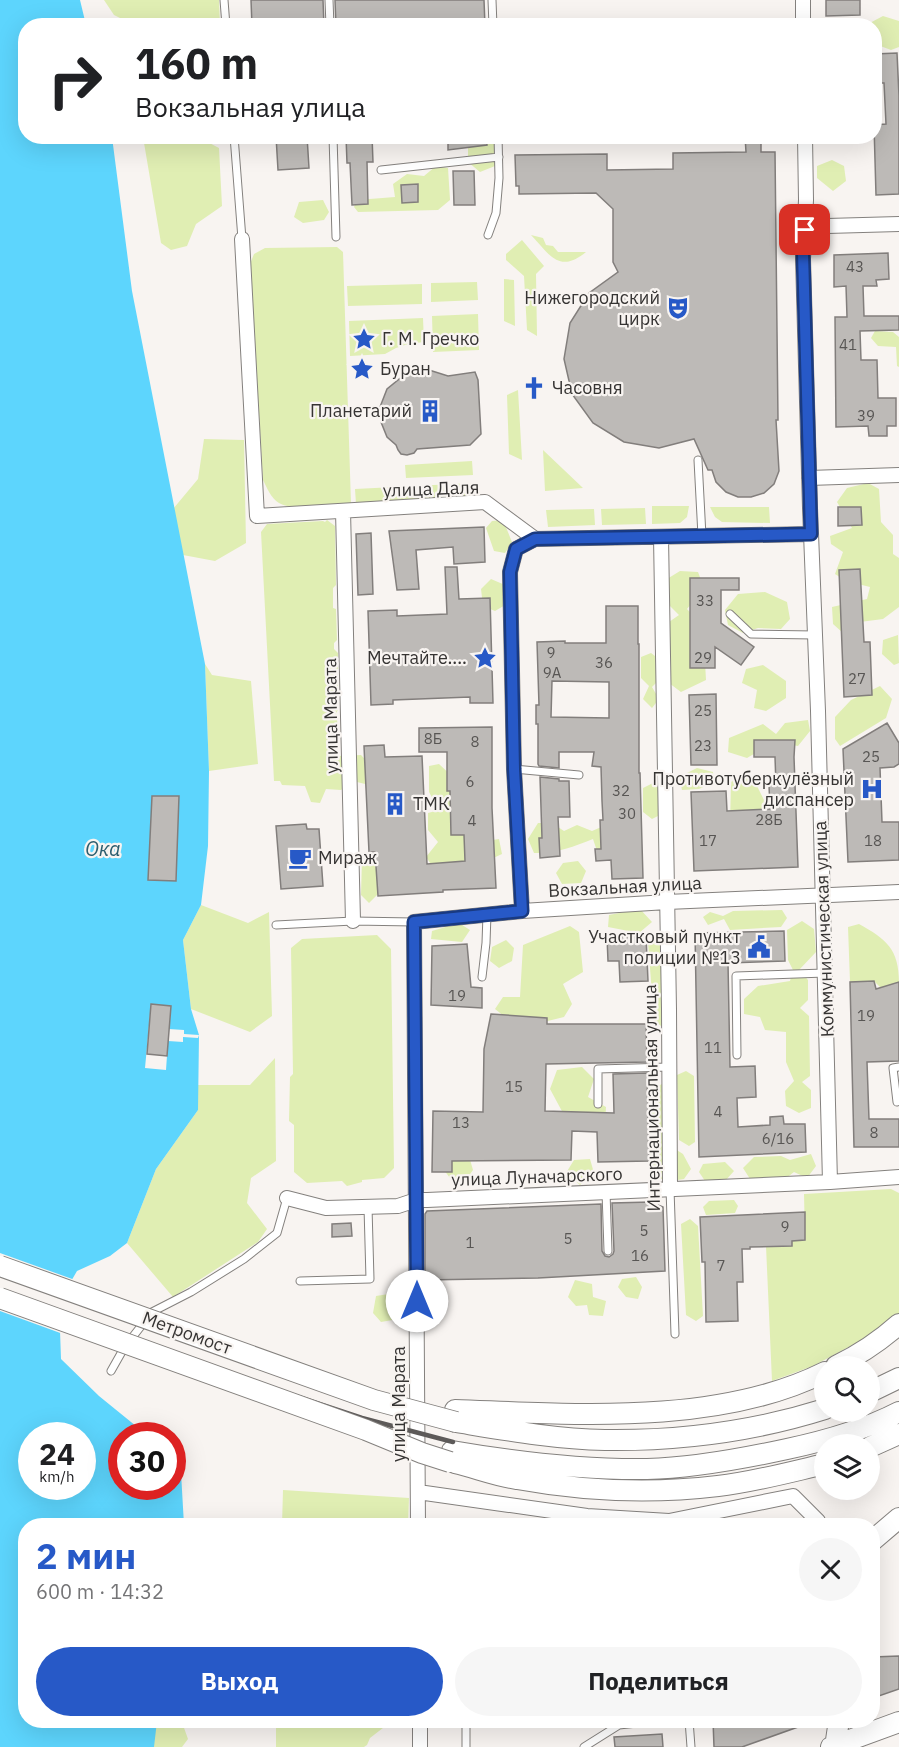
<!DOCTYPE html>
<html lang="ru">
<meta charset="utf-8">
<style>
:root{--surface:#fff;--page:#f6f6f6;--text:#202124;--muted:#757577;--accent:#2759c7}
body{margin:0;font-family:"IBM Plex Sans",sans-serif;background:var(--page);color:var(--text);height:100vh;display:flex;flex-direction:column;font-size:22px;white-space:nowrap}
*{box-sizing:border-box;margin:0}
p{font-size:20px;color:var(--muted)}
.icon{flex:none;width:33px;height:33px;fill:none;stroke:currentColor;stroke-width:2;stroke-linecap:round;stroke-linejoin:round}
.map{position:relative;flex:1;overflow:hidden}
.details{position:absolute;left:18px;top:1518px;width:862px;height:210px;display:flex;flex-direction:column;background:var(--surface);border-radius:24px;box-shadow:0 6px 24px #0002}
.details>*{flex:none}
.guide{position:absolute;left:18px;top:18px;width:864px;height:126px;border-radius:24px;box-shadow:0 6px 24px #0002;background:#fff;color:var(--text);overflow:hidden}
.fabs{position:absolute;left:814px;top:1356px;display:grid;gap:12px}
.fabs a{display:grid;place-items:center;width:66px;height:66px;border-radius:50%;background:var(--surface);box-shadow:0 6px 24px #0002;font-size:30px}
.speed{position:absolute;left:18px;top:1422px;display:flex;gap:12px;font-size:30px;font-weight:700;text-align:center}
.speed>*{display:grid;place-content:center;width:78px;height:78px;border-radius:50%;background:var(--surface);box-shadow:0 6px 24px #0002;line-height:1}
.speed small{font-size:15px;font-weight:400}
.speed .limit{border:9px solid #d22;background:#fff;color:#111}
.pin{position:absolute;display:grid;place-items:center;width:51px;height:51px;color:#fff;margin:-26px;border-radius:12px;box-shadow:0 3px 9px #0006}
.me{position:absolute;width:66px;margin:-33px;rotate:0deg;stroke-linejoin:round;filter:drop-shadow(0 0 4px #0008)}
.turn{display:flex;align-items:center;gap:21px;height:126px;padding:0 18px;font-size:27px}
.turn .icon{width:78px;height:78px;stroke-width:2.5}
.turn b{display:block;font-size:42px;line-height:51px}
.round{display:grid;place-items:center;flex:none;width:63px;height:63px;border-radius:32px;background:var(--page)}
.summary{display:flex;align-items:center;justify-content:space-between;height:102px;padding:0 18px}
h1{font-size:36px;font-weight:700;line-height:45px;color:var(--accent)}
.action{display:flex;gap:12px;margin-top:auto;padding:12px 18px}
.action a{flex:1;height:69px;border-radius:36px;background:var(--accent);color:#fff;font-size:24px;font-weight:700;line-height:69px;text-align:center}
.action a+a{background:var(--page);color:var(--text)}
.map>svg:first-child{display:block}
.green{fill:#e0eeb3}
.water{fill:#5dd5fd;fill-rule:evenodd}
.pier{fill:#f8f4f1}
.building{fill:#bdbab7;stroke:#827e7c;stroke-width:1.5;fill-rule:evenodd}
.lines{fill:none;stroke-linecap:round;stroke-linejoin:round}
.lane-casing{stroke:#84817e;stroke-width:9}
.street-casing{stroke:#84817e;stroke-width:16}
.secondary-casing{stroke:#84817e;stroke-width:22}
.lane{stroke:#fff;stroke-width:7}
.street{stroke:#fff;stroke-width:14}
.secondary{stroke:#fff;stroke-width:20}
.rail{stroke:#5d5a59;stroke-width:4.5}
.secondary-bridge-casing{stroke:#84817e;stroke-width:22;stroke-linecap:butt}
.secondary-bridge{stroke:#fff;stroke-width:20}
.route-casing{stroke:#193a81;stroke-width:15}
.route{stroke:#2759c7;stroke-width:10}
.labels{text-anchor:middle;stroke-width:4.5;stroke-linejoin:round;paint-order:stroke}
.number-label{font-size:15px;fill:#585654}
.poi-label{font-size:18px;fill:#363433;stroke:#f8f4f1;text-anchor:end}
.street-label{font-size:18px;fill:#363433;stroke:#f8f4f1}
.water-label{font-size:20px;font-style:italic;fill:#2c5e6f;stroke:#f8f4f1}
</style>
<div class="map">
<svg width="899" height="1747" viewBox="0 0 899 1747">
<rect width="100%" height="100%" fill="#f8f4f1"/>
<!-- green -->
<path class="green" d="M104 0H219L220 25H134L114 15Z
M883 16 899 21V47L891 50 875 44 874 26 866 25Z
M143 137H198L219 148 222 206 196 224 187 246 171 250 161 243Z
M468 137H494L495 166 480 172 468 162Z
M832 160 844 166 846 181 833 191 817 178V166Z
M436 166 448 168 450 200 438 210 358 212 354 207 357 200 395 197 393 184 407 174 424 176Z
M323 200 329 212 324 220 303 223 294 217 299 202Z
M531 235 543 238 546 245 553 246 558 252H586C559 274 550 255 531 235Z
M522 240 544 266 536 274 537 336 527 330 524 276 506 260V254Z
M337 247 343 252 351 504C331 505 296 512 279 503 271 498 267 488 263 480L250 264 254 254 265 248Z
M504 279 514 280 515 326 504 321Z
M477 282 478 300 431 302V283Z
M422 284V304L348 306 347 286Z
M478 314 479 350 433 352 432 316Z
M423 318 424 342 408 344 396 348 385 354 350 356 349 321Z
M875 331 893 332 899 337V367L897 366 896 347 878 346 871 338Z
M518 390 522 460 509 454 507 395Z
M204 439 244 440 246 543 215 561 183 555 173 509 198 479Z
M543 450 583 488 545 491Z
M472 461 473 475 406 478 405 465Z
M473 483 474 497 356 504 355 489Z
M868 483 879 489 881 522 893 535V554L899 558V607L883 619 860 622 843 633 833 624 832 607 867 599 870 587 846 581 835 574 843 552 831 544 830 536 852 528 837 502 847 488Z
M652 506H689L687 517 680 523 652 524Z
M710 507H769L770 523 722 522 715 517Z
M645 508 646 524 602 525 601 509Z
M594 509 595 525 548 527 546 510Z
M327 520 335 526 336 585 333 588V608L336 609 337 640 334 643V649L338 653V710L336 713 338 727 337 729 338 756 361 755 375 770 376 781 365 784 353 781 341 790 326 789 320 803 311 802 305 786 282 785 280 781H274L261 532 267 524 323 521 325 522Z
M503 520 512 542 505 553 494 551 486 528 492 521Z
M680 571 698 572 704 588 687 609 703 626 706 680 681 692 669 683V622L679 615 667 603V579Z
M491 579 505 585 507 604 495 611 483 606 481 589Z
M765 592 787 602 790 619 781 629 758 628 743 633 728 625 725 610 738 594Z
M898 635 899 663 894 665 882 654 883 640Z
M651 653 659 659 660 679 652 687 659 699 652 708 643 699 649 686 641 678V657Z
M205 664 212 675 251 681 258 764 209 771Z
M763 665 786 681V698L766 711 754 708 757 690 742 683 746 669Z
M880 686 892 699 886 718 840 746 835 739V717L851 700Z
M808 720 810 731 798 746 774 742 747 758 728 752 729 738 763 724 776 734 785 723Z
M439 764 457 781 480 842 499 839 502 854 489 860 463 881 435 870 426 857 438 842 428 830V813L439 810 429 792V766Z
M697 768 713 772 714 782 699 789 682 790 679 777Z
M741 774 752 776 765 802 759 815 730 825 731 782Z
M653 783 660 790 662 814 652 819 643 812V788Z
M538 823H552L564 831 577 825 592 831 606 825 614 833 598 854 593 839C573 847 555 854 534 853L528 839Z
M372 854 379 859 381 891 369 903 361 895 362 858Z
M578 861 586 871 581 883 562 884 556 873 563 863Z
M201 905 248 923 269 912 272 1016 250 1032 191 1009 183 940Z
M640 909 652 922 639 933 608 927 609 915Z
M782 910 787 918 781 927 730 930 724 919 708 925 703 917 710 912 723 916 733 911Z
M802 921 814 929 816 952 799 970 808 980V1000L800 1008 809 1016 810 1076 802 1082 811 1090V1108L799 1113 786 1106 785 1091 794 1081 786 1062V1032L765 1030 760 1017 744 1014V999L758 986 790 981 793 970 788 960 787 930Z
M459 923 470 930 462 942 431 939 432 931Z
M859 924C886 939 899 949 899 982L881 988 874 981 850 982 848 927Z
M570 926 579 932 583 972 563 984 572 1004 564 1017 519 1028 495 1009 503 997H520L523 945Z
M658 934 665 944 668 1020 661 1026 654 1020 648 942Z
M377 935 391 949 394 1168 384 1178 362 1180V1182L347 1186 342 1181 307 1183 294 1172V1125L289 1121 290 1077 293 1074 291 948 302 939Z
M506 940 514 948 512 961 499 968 490 961 492 947Z
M275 1058 276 1161 251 1178 247 1203 267 1229 258 1242 173 1297 127 1243 156 1169 198 1110V1085H250Z
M582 1067 594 1079 588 1097 606 1107 605 1126 564 1115 550 1089 557 1070Z
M686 1071 694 1076 695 1142 689 1146 679 1140 677 1075Z
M664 1083V1142L683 1154 691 1169 684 1179 665 1182 650 1168V1150L658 1139 651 1129 654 1088Z
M811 1154 816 1166 807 1178 794 1172 785 1179 752 1182 743 1168 754 1157 781 1156 790 1160Z
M450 1156H469L473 1170 465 1181 450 1178 444 1170Z
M590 1159 594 1173 580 1185 566 1173 574 1160Z
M725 1162 734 1171 726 1180 705 1181 699 1172 703 1164Z
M891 1189 899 1193V1314L858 1342 813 1366 772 1381 766 1246H792V1241L805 1240 804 1194Z
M734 1200 738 1206 735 1213 706 1215 703 1207 709 1201Z
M690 1219 698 1226 703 1316 696 1321 686 1315 681 1224Z
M636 1277 642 1287 638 1299 626 1297 618 1287 622 1279Z
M575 1280 592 1284 593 1297 606 1301 603 1316 589 1315 587 1305 576 1306 568 1297Z
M395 1293 403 1302 398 1319 381 1322 373 1313 376 1296Z
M283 1490 409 1498 408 1525H282Z
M145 1721H172L183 1725 188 1739 182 1747H132Z
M276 1721V1720L392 1721 370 1738 367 1745 364 1747H276Z"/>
<!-- water -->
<path class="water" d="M0 0H80L86 25 26 26V136L112 137 132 291 205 664 209 771 208 846 201 905 183 940 191 1009 199 1035 198 1110 156 1169 127 1243 110 1256 77 1271 59 1302 61 1359 99 1396 147 1435 122 1436V1486H172L173 1451 180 1455 184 1525 26 1526V1720L157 1721 154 1747H0ZM32 1436H82V1486H32Z"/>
<!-- pier -->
<path class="pier" d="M151 1004 171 1006 169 1029 184 1030V1034L199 1035 198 1038 183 1037V1042L168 1041 166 1070 145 1068Z
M0 1253 75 1280 62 1303 63 1334 0 1311Z"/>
<!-- building -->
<path class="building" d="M251 0H323L324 26H252Z
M335 0H484L485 26H336Z
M826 0H860V15L826 16Z
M897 53 899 96V194L876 195 874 125 886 124 884 83H874V54Z
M276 136H307L309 168 278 170Z
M346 136H372L373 162H367L368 204 352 205 350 163H347Z
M448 136H486L487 145 448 150Z
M745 136H761V152H775L778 420H776L779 471 774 484 764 493 751 497H738L726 492 716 482 712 470H708L694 439 659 448 624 442 593 423 572 394 564 359 570 323 589 293 618 272 613 262V209L596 193 519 194V186H516L515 155 607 154V170L673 169V153L746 152Z
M453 171H474L475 205H454Z
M418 184V202L402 203 401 185Z
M888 253 889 279 876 280 877 286H863L864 316H899V330L860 331 861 360H877L878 398H896V426H887V436H869L868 426 836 427 835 317H847L846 286 834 287V255Z
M429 370 448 376 475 372 478 380 481 434 470 445 417 449 414 453 407 455 401 454 398 450 396 445 387 437 381 422 380 407 387 389 403 376 415 372Z
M838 507H861L862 525 838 526Z
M484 527 485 562 454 564 453 547 416 550 419 589 397 590 389 531Z
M371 533 373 594 358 595 356 534Z
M445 567H457L459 599 490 598 493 703H470V697L393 700V704L371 705 368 611 397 610V616L447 614Z
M860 569 864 642H870L872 695 844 697 839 570Z
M690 578H739V590H721V623L754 647 741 665 715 647V668H690Z
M606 606H638V644H639V773H640L643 878 612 879 611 860 596 861 595 849H601L600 820H603L602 801 601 767 592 766 594 752H559V768L539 766 538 764V724H536V705H539L537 642 565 641V643H606ZM552 681 609 682V718L551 717Z
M716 694 717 765H691L689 695Z
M887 723 899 743V764L894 767 880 768 882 822H899V860L848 862 843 749Z
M492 727V808L496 888 443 890V892L378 896 375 852H369L364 746 384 745 385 757 422 756 427 864 465 861 464 835H451L450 791H447V752H419V728Z
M754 740H795L794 757 798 867 694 871 691 792 726 791 727 811 770 809 769 785H776L775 757H754Z
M540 777 559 779V781H569L570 817H558L560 856 540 858 539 838H542Z
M152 796H179L176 881 148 880Z
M306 824 307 829H319L323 886 281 889 276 826Z
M784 931 785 961 728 963 730 1067 755 1066 756 1097 737 1098 738 1127 770 1125V1117L783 1116 784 1124H805L806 1152 699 1157 695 933Z
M646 936 648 981 620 982 619 961H608L607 937Z
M467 944 471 987 482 988V1008L431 1005 432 946Z
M874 981 876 989 899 982V1061L867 1062 869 1119H899V1147H854L850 982Z
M151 1004 171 1006 167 1056 147 1054Z
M491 1014 547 1018V1024H646L647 1062 546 1064 545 1111 614 1113 613 1074 647 1073 649 1161 598 1162 597 1132 572 1131 571 1160 452 1161V1172H432L433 1111 483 1112 484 1049Z
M651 1202 663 1207 665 1271 538 1278 425 1280V1214L427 1211 601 1204 602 1251 605 1256 609 1257 613 1254 614 1251 612 1203Z
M805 1212V1240L792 1241V1246L750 1247V1249H742L743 1282H737L738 1321 706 1322 705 1262H702L700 1217Z
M351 1223 352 1236 332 1237V1224Z
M899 1656V1689L873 1698V1657Z
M713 1720H811L812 1722 742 1747H714Z
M662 1734 663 1747H615L614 1737Z"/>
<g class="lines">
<!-- lane casing -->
<g class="lane-casing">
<path id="lane" d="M224 0 226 26
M329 0 330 26
M492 0 493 26
M234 136 242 239
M333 136 336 237
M381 170 499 157
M488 235 496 213 499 178 498 136
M698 460 702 536
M730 614 751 634 815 635
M514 769 579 775
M276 925 353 921 414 922
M482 977 486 943 487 914
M737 1055 736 976 825 973
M897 1102 893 1068 899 1067
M598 1104V1069L669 1067
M670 1189 675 1334
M606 1192 608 1251
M300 1281 370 1279 368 1207
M111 1371 124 1348 152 1312 191 1292 244 1259 277 1233 287 1198
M466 1720V1747
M689 1720 691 1747
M584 1747 619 1725 664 1720"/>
</g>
<!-- street casing -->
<g class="street-casing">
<path id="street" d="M803 0V26
M805 136 806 200 803 259 810 508 818 711 830 1182
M805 230 827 226 899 224
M242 239 257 516 485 502 535 539 811 534
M809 478 899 475
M343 511 353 921
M661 537 669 1009 670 1189
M522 911 514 769 510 572 516 549 535 539
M287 1198 326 1208 398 1206 416 1200H427L830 1182 899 1177
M418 1492 587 1516 669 1521 793 1496 818 1521 820 1526
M418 1526 414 922 522 911 667 902 899 892
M420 1720V1747"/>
</g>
<!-- secondary casing -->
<g class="secondary-casing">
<path id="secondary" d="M836 1366C859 1355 880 1341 899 1324
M870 1392 899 1378
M455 1410C573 1414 717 1426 825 1372
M456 1422C505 1430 555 1439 605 1440 679 1441 755 1431 825 1409
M870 1447 899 1434
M452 1451C516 1462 581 1470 647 1469 693 1468 741 1459 787 1449 825 1441 864 1430 899 1412
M455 1463C476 1468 496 1476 517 1479 583 1491 651 1494 718 1486 754 1482 790 1472 825 1464
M873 1540 899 1518
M831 1747 899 1722
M835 1747 839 1720"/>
</g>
<!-- lane -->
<use href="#lane" class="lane"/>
<!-- street -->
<use href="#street" class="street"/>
<!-- secondary -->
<use href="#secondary" class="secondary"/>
<!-- rail -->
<path class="rail" d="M0 1274 378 1409 453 1425
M0 1295 247 1380 362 1418 453 1442"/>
<!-- secondary-bridge casing -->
<g class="secondary-bridge-casing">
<path id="secondary-bridge" d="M0 1266 374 1400 456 1422
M0 1298 366 1430 422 1453 450 1462"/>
</g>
<!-- secondary-bridge -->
<use href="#secondary-bridge" class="secondary-bridge"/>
</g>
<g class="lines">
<!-- route casing -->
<g class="route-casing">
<path id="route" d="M417 1301 414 922 522 911 514 769 510 572 516 549 535 539 811 534 803 253 805 230"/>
</g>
<!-- route -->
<use href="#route" class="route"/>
</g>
<!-- icons -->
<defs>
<g id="theatre-bare" transform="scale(1.8)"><path d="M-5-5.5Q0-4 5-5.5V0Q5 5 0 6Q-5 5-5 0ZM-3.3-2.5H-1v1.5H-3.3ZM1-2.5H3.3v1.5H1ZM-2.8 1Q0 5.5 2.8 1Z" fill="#2759c7" stroke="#f8f4f1" stroke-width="2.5" paint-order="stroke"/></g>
<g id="sight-bare" transform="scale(1.8)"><path d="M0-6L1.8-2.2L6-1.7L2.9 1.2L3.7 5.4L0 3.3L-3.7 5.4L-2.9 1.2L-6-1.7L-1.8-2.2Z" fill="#2759c7" stroke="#f8f4f1" stroke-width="2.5" paint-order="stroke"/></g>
<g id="church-bare" transform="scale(1.8)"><path d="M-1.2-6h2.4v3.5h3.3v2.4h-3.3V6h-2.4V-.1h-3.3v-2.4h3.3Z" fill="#2759c7" stroke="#f8f4f1" stroke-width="2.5" paint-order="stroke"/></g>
<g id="building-bare" transform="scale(1.8)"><path d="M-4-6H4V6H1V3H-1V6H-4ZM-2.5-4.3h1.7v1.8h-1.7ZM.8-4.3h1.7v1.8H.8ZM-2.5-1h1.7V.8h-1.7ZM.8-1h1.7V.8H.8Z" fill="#2759c7" stroke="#f8f4f1" stroke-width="2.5" paint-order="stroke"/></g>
<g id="hospital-bare" transform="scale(1.8)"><path d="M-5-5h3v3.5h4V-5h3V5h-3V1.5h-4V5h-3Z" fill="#2759c7" stroke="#f8f4f1" stroke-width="2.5" paint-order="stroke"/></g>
<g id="cafe-bare" transform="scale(1.8)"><path d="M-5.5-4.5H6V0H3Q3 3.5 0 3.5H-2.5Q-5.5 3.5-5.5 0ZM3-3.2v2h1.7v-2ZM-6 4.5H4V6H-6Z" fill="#2759c7" stroke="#f8f4f1" stroke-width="2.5" paint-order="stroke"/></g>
<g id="civic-bare" transform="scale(1.8)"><path d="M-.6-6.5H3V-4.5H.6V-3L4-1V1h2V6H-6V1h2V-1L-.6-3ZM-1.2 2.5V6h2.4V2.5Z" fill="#2759c7" stroke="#f8f4f1" stroke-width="2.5" paint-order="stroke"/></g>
</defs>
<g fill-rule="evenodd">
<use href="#theatre-bare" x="678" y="308"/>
<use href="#sight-bare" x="364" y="339"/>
<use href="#sight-bare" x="362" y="369"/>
<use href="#church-bare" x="534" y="388"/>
<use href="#building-bare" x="430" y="411"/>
<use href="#sight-bare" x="485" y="658"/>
<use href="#hospital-bare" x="872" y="789"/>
<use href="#building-bare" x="395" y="804"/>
<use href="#cafe-bare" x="300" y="858"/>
<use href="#civic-bare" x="759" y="947"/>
</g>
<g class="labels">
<!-- number labels -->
<g class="number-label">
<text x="855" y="272">43</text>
<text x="848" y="350">41</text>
<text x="866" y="421">39</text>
<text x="705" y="606">33</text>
<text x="551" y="658">9</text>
<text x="703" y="663">29</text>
<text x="604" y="668">36</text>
<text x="552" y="678">9А</text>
<text x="857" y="684">27</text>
<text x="703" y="716">25</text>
<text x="433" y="744">8Б</text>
<text x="475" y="747">8</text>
<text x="703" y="751">23</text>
<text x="871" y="762">25</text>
<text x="470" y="787">6</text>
<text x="621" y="796">32</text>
<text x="627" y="819">30</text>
<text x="769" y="825">28Б</text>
<text x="472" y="826">4</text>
<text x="708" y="846">17</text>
<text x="873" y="846">18</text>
<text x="457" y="1001">19</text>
<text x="866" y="1021">19</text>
<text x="713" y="1053">11</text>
<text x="514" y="1092">15</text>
<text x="718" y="1117">4</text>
<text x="461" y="1128">13</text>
<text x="874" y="1138">8</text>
<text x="778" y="1144">6/16</text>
<text x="785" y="1232">9</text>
<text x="644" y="1236">5</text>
<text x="568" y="1244">5</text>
<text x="470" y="1248">1</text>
<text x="640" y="1261">16</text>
<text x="721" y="1271">7</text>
</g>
<!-- poi labels -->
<g class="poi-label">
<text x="660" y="304">Нижегородский<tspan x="660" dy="21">цирк</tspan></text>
<text x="382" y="345" text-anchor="start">Г. М. Гречко</text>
<text x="380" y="375" text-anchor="start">Буран</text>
<text x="552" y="394" text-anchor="start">Часовня</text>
<text x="412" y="417">Планетарий</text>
<text x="467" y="664">Мечтайте....</text>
<text x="854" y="785">Противотуберкулёзный<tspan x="854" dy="21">диспансер</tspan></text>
<text x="413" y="810" text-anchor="start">ТМК</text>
<text x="318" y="864" text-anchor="start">Мираж</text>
<text x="741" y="943">Участковый пункт<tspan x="741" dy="21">полиции №13</tspan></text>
</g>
<!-- street labels -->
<g class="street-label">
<text transform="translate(431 489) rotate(-2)" y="6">улица Даля</text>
<text transform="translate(331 716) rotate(-91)" y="6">улица Марата</text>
<text transform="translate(625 887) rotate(-3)" y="6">Вокзальная улица</text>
<text transform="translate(824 929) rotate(-92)" y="6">Коммунистическая улица</text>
<text transform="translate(652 1098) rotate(-91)" y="6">Интернациональная улица</text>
<text transform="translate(537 1177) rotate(-2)" y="6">улица Луначарского</text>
<text transform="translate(187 1333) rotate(20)" y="6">Метромост</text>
<text transform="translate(399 1404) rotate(-90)" y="6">улица Марата</text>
</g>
<!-- water labels -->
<g class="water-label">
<text x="103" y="856">Ока</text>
</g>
</g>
</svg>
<div class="fabs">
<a><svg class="icon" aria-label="search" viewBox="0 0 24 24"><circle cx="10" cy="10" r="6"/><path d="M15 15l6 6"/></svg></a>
<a><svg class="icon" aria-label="layers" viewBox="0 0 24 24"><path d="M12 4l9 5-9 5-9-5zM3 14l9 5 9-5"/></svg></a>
</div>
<div class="speed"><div>24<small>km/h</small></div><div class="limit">30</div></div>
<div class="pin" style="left:805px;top:230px;background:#d93025"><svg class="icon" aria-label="arrive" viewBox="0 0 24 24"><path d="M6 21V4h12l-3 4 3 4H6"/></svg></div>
<svg class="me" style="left:417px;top:1301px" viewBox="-20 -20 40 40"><circle r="19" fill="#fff"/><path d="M0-13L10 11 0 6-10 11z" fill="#2759c7"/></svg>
<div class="guide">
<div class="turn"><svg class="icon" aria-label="right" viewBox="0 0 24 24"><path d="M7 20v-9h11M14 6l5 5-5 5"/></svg><div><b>160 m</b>Вокзальная улица</div></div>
</div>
<section class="details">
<div class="summary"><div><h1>2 мин</h1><p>600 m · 14:32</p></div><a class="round"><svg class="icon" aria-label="close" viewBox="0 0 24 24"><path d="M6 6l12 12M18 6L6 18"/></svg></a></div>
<div class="action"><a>Выход</a><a>Поделиться</a></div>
</section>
</div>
